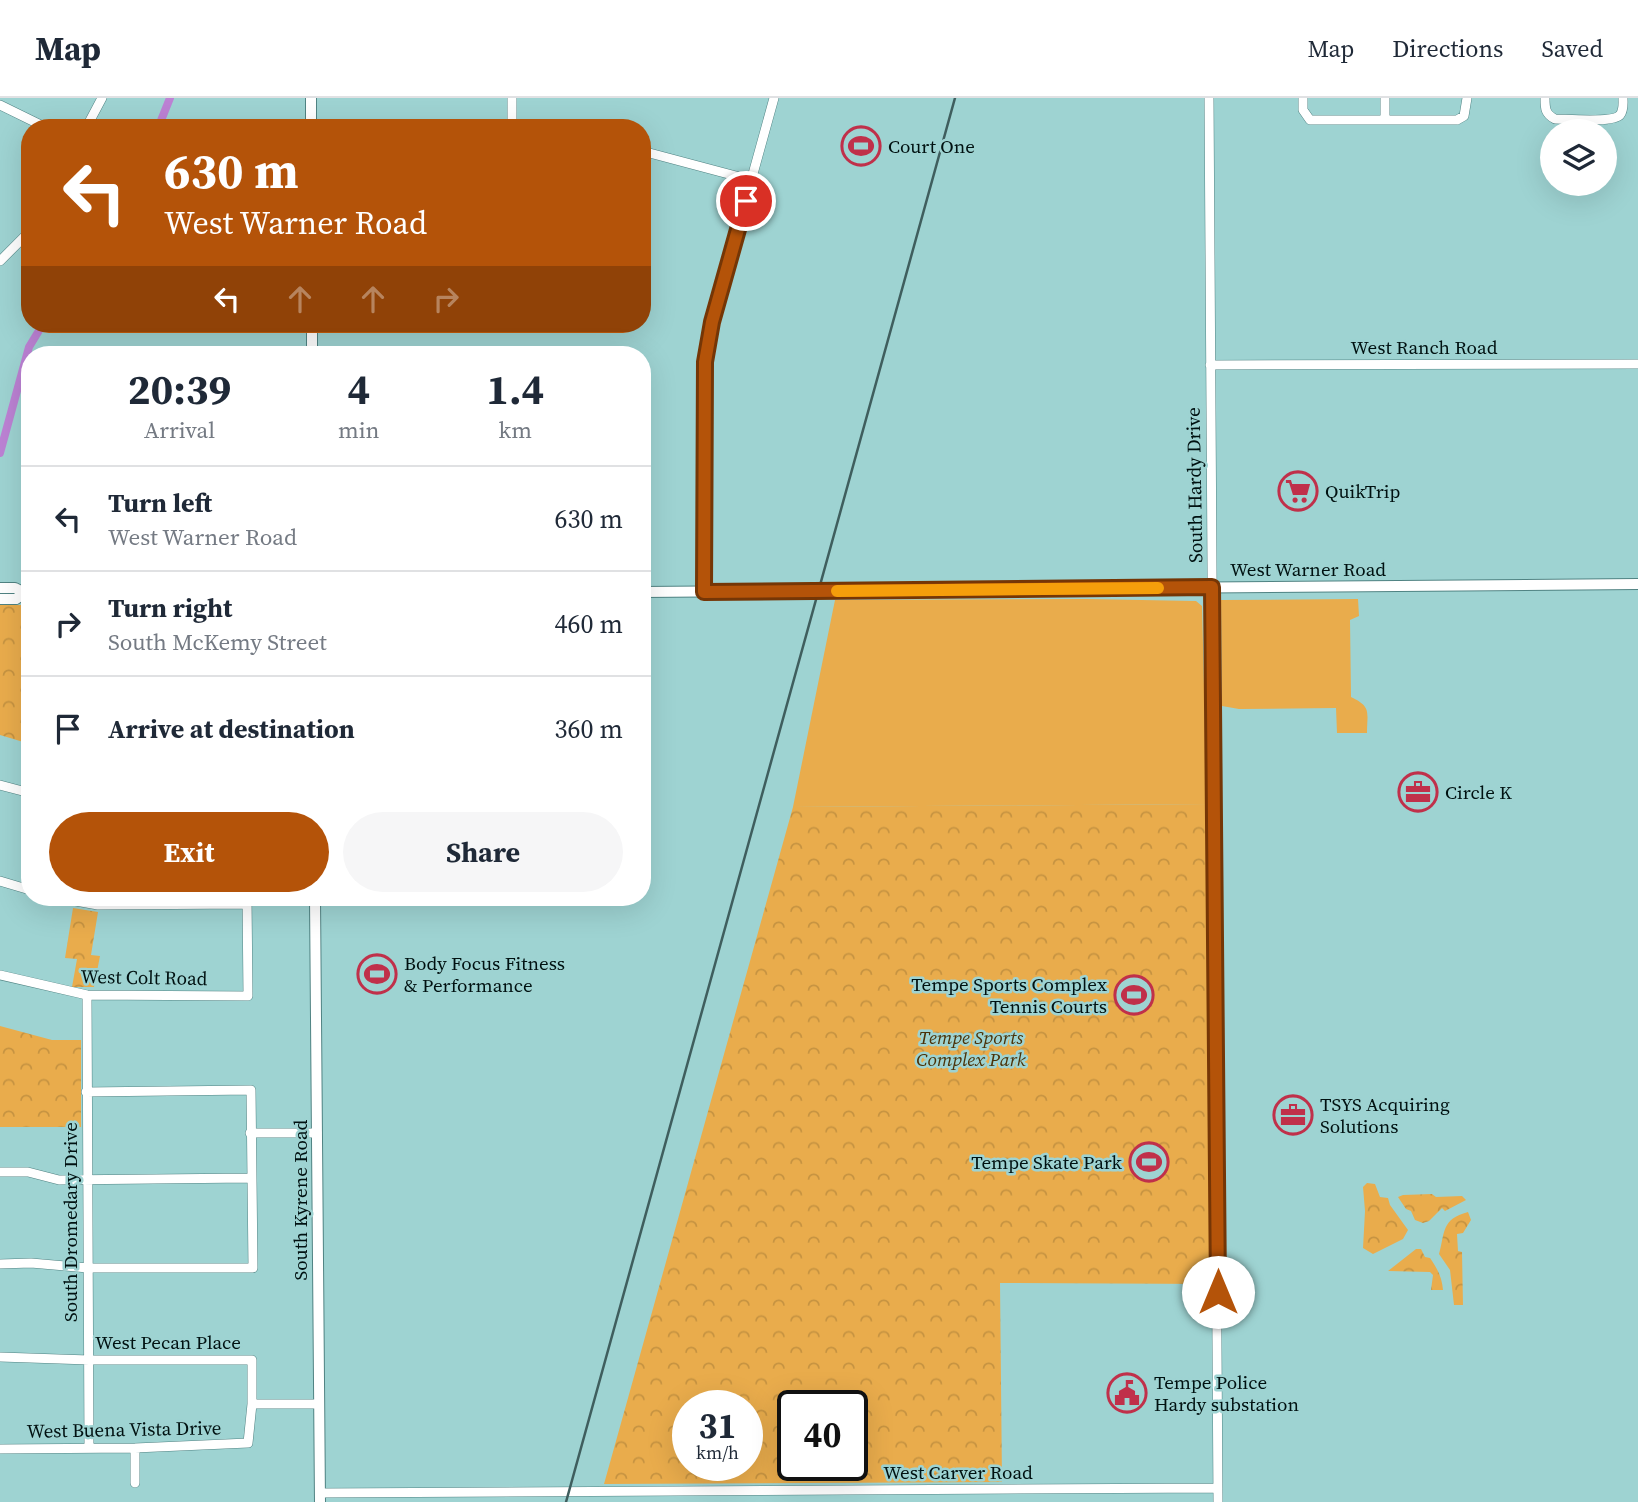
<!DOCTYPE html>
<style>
:root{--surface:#fff;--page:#f6f6f7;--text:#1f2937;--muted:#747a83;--line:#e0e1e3;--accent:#b45309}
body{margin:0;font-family:"Source Serif 4",serif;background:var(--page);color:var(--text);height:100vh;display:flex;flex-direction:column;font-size:26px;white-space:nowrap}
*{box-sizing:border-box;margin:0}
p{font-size:23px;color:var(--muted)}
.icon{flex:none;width:38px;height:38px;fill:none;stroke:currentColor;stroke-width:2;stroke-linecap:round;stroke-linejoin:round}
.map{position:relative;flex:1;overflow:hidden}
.details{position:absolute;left:21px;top:248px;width:630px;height:560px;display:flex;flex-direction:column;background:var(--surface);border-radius:28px;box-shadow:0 7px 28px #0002}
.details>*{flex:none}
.banner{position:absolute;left:21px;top:21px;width:630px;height:214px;border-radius:28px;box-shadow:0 7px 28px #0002;background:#b45309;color:#fff;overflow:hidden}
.fabs{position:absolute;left:1540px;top:21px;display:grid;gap:14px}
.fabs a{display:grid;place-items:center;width:77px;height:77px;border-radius:50%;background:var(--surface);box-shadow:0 7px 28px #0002;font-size:35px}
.speed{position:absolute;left:672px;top:1292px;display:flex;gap:14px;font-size:35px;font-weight:700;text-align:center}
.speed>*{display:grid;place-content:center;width:91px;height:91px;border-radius:50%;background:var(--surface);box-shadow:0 7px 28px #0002;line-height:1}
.speed small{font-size:18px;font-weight:400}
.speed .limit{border:4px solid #111;border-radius:10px;background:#fff;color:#111}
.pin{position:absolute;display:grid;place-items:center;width:60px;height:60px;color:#fff;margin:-30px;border:4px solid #fff;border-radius:50%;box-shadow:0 2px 7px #0007}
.me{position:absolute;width:77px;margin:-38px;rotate:0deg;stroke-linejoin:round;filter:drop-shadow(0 0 5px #0008)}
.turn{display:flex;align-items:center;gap:24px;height:147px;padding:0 28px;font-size:32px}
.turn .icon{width:91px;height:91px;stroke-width:2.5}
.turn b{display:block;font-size:49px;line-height:60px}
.lanes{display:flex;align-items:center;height:66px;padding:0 28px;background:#0003;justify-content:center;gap:35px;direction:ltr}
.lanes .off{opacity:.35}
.eta{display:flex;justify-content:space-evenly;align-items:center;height:119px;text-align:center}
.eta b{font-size:42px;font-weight:700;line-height:49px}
.cta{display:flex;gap:14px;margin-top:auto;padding:14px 28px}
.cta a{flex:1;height:80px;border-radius:42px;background:var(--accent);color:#fff;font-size:28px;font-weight:700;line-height:80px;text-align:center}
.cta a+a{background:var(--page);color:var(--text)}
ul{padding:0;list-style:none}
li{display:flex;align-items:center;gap:21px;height:105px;padding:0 28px;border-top:2px solid var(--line)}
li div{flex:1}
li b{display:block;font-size:26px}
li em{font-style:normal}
header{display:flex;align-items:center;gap:42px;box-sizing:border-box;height:98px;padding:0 35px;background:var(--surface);border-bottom:2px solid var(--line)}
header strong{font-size:33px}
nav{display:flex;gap:38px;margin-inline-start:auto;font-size:24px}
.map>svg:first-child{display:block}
.grass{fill:#e9ac4c}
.forest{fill:url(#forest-crowns);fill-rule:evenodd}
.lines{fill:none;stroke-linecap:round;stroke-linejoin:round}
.canal{stroke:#bc82d4;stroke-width:8}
.minor-casing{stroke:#508383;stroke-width:10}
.major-casing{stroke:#508383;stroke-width:12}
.minor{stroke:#fff;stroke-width:9}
.major{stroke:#fff;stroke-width:10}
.rail{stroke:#3f5e5e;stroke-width:2.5}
.route-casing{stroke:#753606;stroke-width:18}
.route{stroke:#b45309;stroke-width:12}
.slow{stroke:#f59e0b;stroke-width:12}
.labels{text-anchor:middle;stroke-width:5;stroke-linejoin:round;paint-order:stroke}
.poi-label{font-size:19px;fill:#011;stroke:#9ed3d2;text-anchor:start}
.street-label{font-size:19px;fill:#011;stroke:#9ed3d2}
.park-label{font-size:19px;font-style:italic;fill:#4b3208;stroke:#9ed3d2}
</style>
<header>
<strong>Map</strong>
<nav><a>Map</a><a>Directions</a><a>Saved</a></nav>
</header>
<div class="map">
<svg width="1638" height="1404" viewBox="0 0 1638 1404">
<defs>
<pattern id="forest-crowns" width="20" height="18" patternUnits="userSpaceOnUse" patternTransform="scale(1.75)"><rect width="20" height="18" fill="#e9ac4c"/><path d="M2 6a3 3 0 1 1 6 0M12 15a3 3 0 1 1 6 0" fill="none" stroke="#c69341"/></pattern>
</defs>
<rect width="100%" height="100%" fill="#9ed3d2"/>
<!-- grass -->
<path class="grass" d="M1086 501 1196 503 1202 508 1207 706 793 709 835 502Z
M1358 501 1359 518 1350 522 1351 599C1372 609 1367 614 1367 635H1337L1336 610 1239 611 1222 608 1221 502Z"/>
<!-- forest -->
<path class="forest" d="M0 507H30V646L0 637Z
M1207 706 1211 1186 1000 1185 1002 1384 604 1386 793 709ZM688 1307H747V1367H688ZM793 1307H852V1367H793Z
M73 810 98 814 91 857 100 858 94 889H72L77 861 65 860Z
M0 928 52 942H81V1029H0Z
M1367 1085 1375 1086 1380 1099 1388 1100 1390 1107 1408 1132 1403 1141 1373 1156 1363 1150 1365 1113 1363 1089Z
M1432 1096 1436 1099 1462 1098 1466 1102 1445 1113 1442 1110 1429 1123 1423 1125 1415 1122 1411 1113 1406 1111 1398 1099 1403 1097Z
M1468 1114 1471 1122 1463 1135 1457 1136 1458 1153 1462 1154 1463 1207H1454L1450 1172 1439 1156C1445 1135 1441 1121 1468 1114Z
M1416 1151H1421L1425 1159 1430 1160C1437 1170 1442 1179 1443 1192H1431L1433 1177 1430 1174 1388 1173Z"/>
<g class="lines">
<!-- canal -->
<path class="canal" d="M158 30 170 0
M0 355 29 249 43 226"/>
<!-- minor casing -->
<g class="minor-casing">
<path id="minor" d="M512 0V30
M1209 0 1218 1404
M1303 0V12L1310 22H1457L1464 18 1467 0
M1385 0V22
M1545 0C1545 10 1545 16 1555 21 1567 21 1613 25 1620 17 1624 12 1623 6 1623 0
M0 7 47 30
M86 30 102 0
M642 53 751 82
M0 163 25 138 30 129
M1210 267 1638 266
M704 494 705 264 712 224 774 0
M0 687 30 695
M0 783 30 792
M59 800 98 807 247 806
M0 877 87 897 248 898 247 800
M87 897 89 1350
M250 1035H317
M0 1074H28L59 1082 250 1080
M0 1166 31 1165 88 1170H253L251 992 86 994
M0 1259 89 1262H252V1306L248 1345 135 1350 0 1351
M252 1306H319
M135 1350V1385
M320 1395 1218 1390"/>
</g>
<!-- major casing -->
<g class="major-casing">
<path id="major" d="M311 0V30
M312 257V226
M0 490H15L25 495H30
M642 494 1638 486
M0 501H16L25 495
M315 800 320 1404"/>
</g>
<!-- minor -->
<use href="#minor" class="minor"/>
<!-- major -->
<use href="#major" class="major"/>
<!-- rail -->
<path class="rail" d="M566 1404 955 0"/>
</g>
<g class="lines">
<!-- route casing -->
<g class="route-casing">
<path id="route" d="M746 103 712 224 705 264 704 494 1212 489 1218 1194"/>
</g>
<!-- route -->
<use href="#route" class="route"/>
<!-- slow -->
<path class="slow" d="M837 493 1158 490"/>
</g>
<!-- icons -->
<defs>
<g id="stadium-ring" transform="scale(2.0125)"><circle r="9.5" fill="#9ed3d2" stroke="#c0304a" stroke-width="1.5"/><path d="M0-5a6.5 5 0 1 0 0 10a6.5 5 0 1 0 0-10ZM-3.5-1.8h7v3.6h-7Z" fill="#c0304a"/></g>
<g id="supermarket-ring" transform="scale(2.0125)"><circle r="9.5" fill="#9ed3d2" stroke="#c0304a" stroke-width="1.5"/><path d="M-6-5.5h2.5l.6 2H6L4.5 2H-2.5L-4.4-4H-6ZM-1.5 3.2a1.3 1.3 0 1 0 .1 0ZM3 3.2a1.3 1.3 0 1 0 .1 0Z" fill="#c0304a"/></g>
<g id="office-ring" transform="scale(2.0125)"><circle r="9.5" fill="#9ed3d2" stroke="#c0304a" stroke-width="1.5"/><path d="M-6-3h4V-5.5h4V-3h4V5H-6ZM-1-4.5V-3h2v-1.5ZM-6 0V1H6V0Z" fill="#c0304a"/></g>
<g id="civic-ring" transform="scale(2.0125)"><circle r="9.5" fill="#9ed3d2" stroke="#c0304a" stroke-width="1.5"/><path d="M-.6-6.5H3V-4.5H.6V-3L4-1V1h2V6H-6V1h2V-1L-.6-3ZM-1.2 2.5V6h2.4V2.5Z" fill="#c0304a"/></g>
</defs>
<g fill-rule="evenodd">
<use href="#stadium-ring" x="861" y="48"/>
<use href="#supermarket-ring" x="1298" y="393"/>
<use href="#office-ring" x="1418" y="694"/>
<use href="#stadium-ring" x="377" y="876"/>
<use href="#stadium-ring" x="1134" y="897"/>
<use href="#office-ring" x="1293" y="1017"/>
<use href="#stadium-ring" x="1149" y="1064"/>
<use href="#civic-ring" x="1127" y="1295"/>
</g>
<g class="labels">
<!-- poi labels -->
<g class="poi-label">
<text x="888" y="55">Court One</text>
<text x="1325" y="400">QuikTrip</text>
<text x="1445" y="701">Circle K</text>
<text x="404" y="872">Body Focus Fitness<tspan x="404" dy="22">&amp; Performance</tspan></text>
<text x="1107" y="893" text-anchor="end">Tempe Sports Complex<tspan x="1107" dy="22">Tennis Courts</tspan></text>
<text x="1320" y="1013">TSYS Acquiring<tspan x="1320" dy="22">Solutions</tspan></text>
<text x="1122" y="1071" text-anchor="end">Tempe Skate Park</text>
<text x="1154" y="1291">Tempe Police<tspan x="1154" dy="22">Hardy substation</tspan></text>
</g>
<!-- street labels -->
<g class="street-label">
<text x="1424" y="256">West Ranch Road</text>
<text transform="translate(1194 387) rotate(-91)" y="7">South Hardy Drive</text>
<text x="1308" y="478">West Warner Road</text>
<text transform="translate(144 879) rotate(1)" y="7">West Colt Road</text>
<text transform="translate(300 1102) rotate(-90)" y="7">South Kyrene Road</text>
<text transform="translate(70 1124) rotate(-90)" y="7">South Dromedary Drive</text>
<text x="168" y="1251">West Pecan Place</text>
<text transform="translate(124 1331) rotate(-1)" y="7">West Buena Vista Drive</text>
<text x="958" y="1381">West Carver Road</text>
</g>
<!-- park labels -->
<g class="park-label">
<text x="971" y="946">Tempe Sports<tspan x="971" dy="22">Complex Park</tspan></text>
</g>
</g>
</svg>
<div class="fabs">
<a><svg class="icon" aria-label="layers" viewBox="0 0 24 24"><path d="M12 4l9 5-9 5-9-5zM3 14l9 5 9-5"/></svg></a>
</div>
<div class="speed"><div>31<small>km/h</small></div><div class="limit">40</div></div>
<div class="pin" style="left:746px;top:103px;background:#d93025"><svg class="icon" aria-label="arrive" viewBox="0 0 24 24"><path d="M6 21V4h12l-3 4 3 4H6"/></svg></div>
<svg class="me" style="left:1218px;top:1194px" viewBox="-20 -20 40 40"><circle r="19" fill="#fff"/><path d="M0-13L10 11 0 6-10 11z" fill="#b45309"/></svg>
<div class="banner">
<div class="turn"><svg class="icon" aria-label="left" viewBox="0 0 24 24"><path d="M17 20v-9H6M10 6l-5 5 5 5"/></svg><div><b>630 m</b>West Warner Road</div></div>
<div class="lanes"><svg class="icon" aria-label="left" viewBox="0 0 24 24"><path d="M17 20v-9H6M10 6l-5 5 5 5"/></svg><svg class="icon off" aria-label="ahead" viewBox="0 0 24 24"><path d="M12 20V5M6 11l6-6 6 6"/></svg><svg class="icon off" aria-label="ahead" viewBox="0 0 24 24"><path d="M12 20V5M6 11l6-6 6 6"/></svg><svg class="icon off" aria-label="right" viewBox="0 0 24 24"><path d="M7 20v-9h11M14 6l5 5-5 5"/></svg></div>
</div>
<section class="details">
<div class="eta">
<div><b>20:39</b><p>Arrival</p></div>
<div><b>4</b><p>min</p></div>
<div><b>1.4</b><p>km</p></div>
</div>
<ul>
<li><svg class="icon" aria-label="left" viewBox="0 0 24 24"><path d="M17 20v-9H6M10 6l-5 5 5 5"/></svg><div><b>Turn left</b><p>West Warner Road</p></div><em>630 m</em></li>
<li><svg class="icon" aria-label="right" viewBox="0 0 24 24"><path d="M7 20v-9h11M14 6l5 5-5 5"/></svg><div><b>Turn right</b><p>South McKemy Street</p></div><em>460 m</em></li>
<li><svg class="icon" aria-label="arrive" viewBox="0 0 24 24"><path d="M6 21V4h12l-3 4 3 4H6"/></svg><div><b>Arrive at destination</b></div><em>360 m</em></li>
</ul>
<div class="cta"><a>Exit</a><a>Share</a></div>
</section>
</div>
